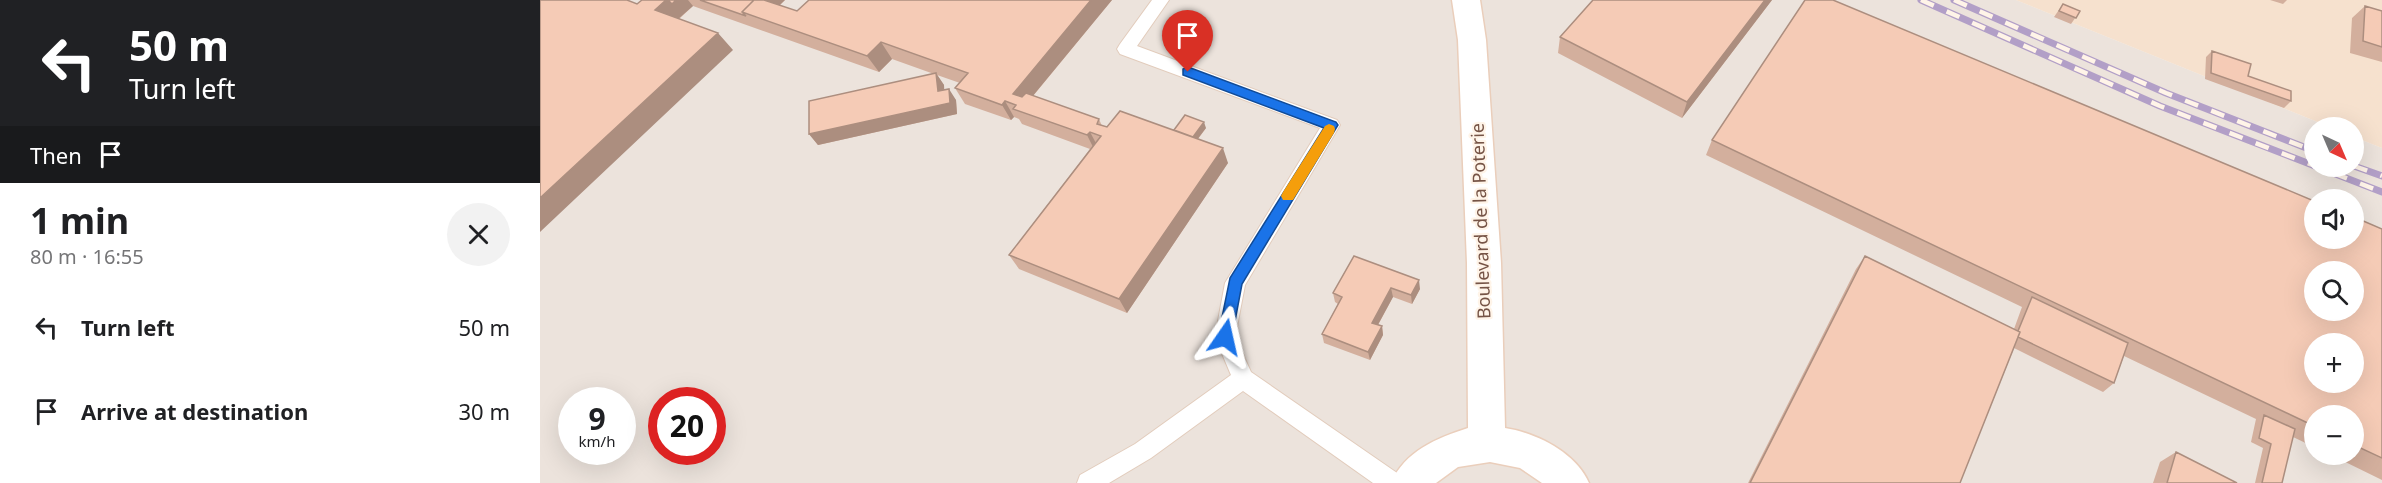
<!DOCTYPE html>
<meta charset="utf-8">
<style>
:root{--surface:#fff;--page:#f2f2f2;--text:#202124;--muted:#757577}
body{margin:0;font-family:"Noto Sans",sans-serif;background:var(--page);color:var(--text);height:100vh;display:flex;flex-direction:column;font-size:22px;white-space:nowrap}
*{box-sizing:border-box;margin:0}
p{font-size:20px;color:var(--muted)}
.icon{flex:none;width:33px;height:33px;fill:none;stroke:currentColor;stroke-width:2;stroke-linecap:round;stroke-linejoin:round}
.map{position:relative;flex:1;overflow:hidden}
.details{display:flex;flex-direction:column;background:var(--surface);width:540px}
.details>*{flex:none}
.guide{background:#202124;color:#fff;overflow:hidden}
.needle{width:39px;rotate:136deg}
.buttons{position:absolute;left:1764px;top:117px;display:grid;gap:12px}
.buttons a{display:grid;place-items:center;width:60px;height:60px;border-radius:50%;background:var(--surface);box-shadow:0 6px 24px #0002;font-size:30px}
.speed{position:absolute;left:18px;top:387px;display:flex;gap:12px;font-size:30px;font-weight:700;text-align:center}
.speed>*{display:grid;place-content:center;width:78px;height:78px;border-radius:50%;background:var(--surface);box-shadow:0 6px 24px #0002;line-height:1}
.speed small{font-size:15px;font-weight:400}
.speed .limit{border:9px solid #d22;background:#fff;color:#111}
.pin{position:absolute;display:grid;place-items:center;width:51px;height:51px;color:#fff;margin:-62px -26px;border-radius:50% 50% 50% 0;rotate:-45deg;box-shadow:0 0 6px #0007}
.pin .icon{rotate:45deg}
.me{position:absolute;width:66px;margin:-33px;rotate:11deg;stroke-linejoin:round;filter:drop-shadow(0 0 4px #0008)}
.turn{display:flex;align-items:center;gap:21px;height:126px;padding:0 30px;font-size:27px}
.turn .icon{width:78px;height:78px;stroke-width:2.5}
.turn b{display:block;font-size:42px;line-height:51px}
.then{display:flex;align-items:center;height:57px;padding:0 30px;background:#0003;gap:12px;font-size:22px}
.round{display:grid;place-items:center;flex:none;width:63px;height:63px;border-radius:32px;background:var(--page)}
.head{display:flex;align-items:center;justify-content:space-between;height:102px;padding:0 30px}
h1{font-size:36px;font-weight:700;line-height:45px}
ul{padding:0;list-style:none}
li{display:flex;align-items:center;gap:18px;height:84px;padding:0 30px}
li div{flex:1}
li b{display:block;font-size:22px}
li em{font-style:normal}
main{display:flex;flex:1;min-height:0}
.map>svg:first-child{display:block}
.residential{fill:#f6e1ce}
.industrial{fill:#ece3dc;fill-rule:evenodd}
.lines{fill:none;stroke-linecap:round;stroke-linejoin:round}
.lane-casing{stroke:#e2ccbc;stroke-width:2}
.secondary-casing{stroke:#eacebb;stroke-width:3}
.lane{fill:#fff;fill-rule:evenodd}
.secondary{fill:#fff;fill-rule:evenodd}
.rail-casing{stroke:#b29fc7;stroke-width:7}
.rail{stroke:#fff4e8;stroke-width:4.5;stroke-dasharray:14;stroke-linecap:butt}
.wall{fill:#d3af9d}
.shaded-wall{fill:#ac8e7f}
.building{fill:#f5cbb6;stroke:#ac8e7f;stroke-width:1.5;fill-rule:evenodd}
.route{fill:#1a73e8;stroke:#114b97;stroke-width:1.5}
.slow{fill:#f59e0b}
.labels{text-anchor:middle;stroke-width:4.5;stroke-linejoin:round;paint-order:stroke}
.street-label{font-size:18px;fill:#765446;stroke:#fff4e8}
</style>
<main>
<section class="details">
<div class="guide">
<div class="turn"><svg class="icon" aria-label="left" viewBox="0 0 24 24"><path d="M17 20v-9H6M10 6l-5 5 5 5"/></svg><div><b>50 m</b>Turn left</div></div>
<div class="then">Then<svg class="icon" aria-label="arrive" viewBox="0 0 24 24"><path d="M6 21V4h12l-3 4 3 4H6"/></svg></div>
</div>
<div class="head"><div><h1>1 min</h1><p>80 m · 16:55</p></div><a class="round"><svg class="icon" aria-label="close" viewBox="0 0 24 24"><path d="M6 6l12 12M18 6L6 18"/></svg></a></div>
<ul>
<li><svg class="icon" aria-label="left" viewBox="0 0 24 24"><path d="M17 20v-9H6M10 6l-5 5 5 5"/></svg><div><b>Turn left</b></div><em>50 m</em></li>
<li><svg class="icon" aria-label="arrive" viewBox="0 0 24 24"><path d="M6 21V4h12l-3 4 3 4H6"/></svg><div><b>Arrive at destination</b></div><em>30 m</em></li>
</ul>
</section>
<div class="map">
<svg width="1842" height="483" viewBox="0 0 1842 483">
<rect width="100%" height="100%" fill="#fef0e0"/>
<!-- residential -->
<path class="residential" d="M1476 0H1842V148L1814 137V128L1790 127Z"/>
<!-- industrial -->
<path class="industrial" d="M0 0H1476L1790 127 1774 128V166H1814V137L1842 148V483H0ZM1774 200H1814V238H1774ZM1774 272H1814V310H1774ZM1774 344H1814V382H1774ZM32 400H82V452H32ZM122 400H172V452H122ZM1774 416H1814V454H1774Z"/>
<g class="lines">
<!-- lane casing -->
<g class="lane-casing">
<path id="lane" d="M612 0H629L597 46 797 120 800 125 705 285 695 337 711 372 860 475 863 483H833L703 391 611 458 569 483H537L540 475 595 444 691 375 675 337 685 283 780 128 580 54 577 49 580 44Z"/>
</g>
<!-- secondary casing -->
<g class="secondary-casing">
<path id="secondary" d="M912 0H940L946 40 961 263 965 428C997 433 1036 453 1049 483H1002L980 468 950 462 918 467 896 483H851C865 451 897 438 928 428L927 263 918 40Z"/>
</g>
<!-- lane -->
<use href="#lane" class="lane"/>
<!-- secondary -->
<use href="#secondary" class="secondary"/>
<!-- rail casing -->
<g class="rail-casing">
<path id="rail" d="M1381 0 1620 106 1842 192
M1414 0 1626 93 1774 151
M1814 166 1842 176"/>
</g>
<!-- rail -->
<use href="#rail" class="rail"/>
</g>
<!-- wall -->
<path class="wall" d="M102 0H245L240 5 257 11 572 0 493 96 559 119 562 126 567 127 634 130 666 128 658 139 688 163 587 313 479 269 469 255 550 149 482 124 479 119 474 117 471 120 425 104 415 88 420 83 397 75 404 85V90L416 100 417 114 278 145 269 134 394 74 352 59 339 72 153 6 139 19 193 50 97 4Z
M1053 0H1232L1142 118 1018 53 1020 37Z
M1730 0H1747L1743 4Z
M1523 4 1540 11 1531 24 1514 17Z
M1825 6 1842 11V62L1810 53 1812 18Z
M1672 51 1708 76 1751 101 1744 108 1665 79 1666 57Z
M1172 140 1842 229V480L1789 454H1814V416H1774V447L1753 437 1742 483H1715L1723 448 1711 442 1716 419 1584 356 1574 383 1563 392 1474 348 1420 483H1208L1316 269 1325 256 1474 329 1482 307 1166 155Z
M814 256 880 289 872 304 853 297 838 325 842 326 843 335 830 360 784 343 782 334 798 304 795 302 793 293Z
M1636 452 1697 483H1613L1620 462Z"/>
<!-- shaded-wall -->
<path class="shaded-wall" d="M126 0H148L153 6 130 26 115 10Z
M223 0H245L224 20Z
M551 0H572L482 109 473 94Z
M1225 0H1232L1142 118 1147 102Z
M178 33 193 50 0 232V198Z
M341 42 352 59 339 72 327 56Z
M396 73 404 85 405 102 398 91Z
M409 89 416 100 417 114 278 145 269 134Z
M465 101 474 117 471 120 462 105Z
M664 122 666 128 650 149 648 143Z
M550 132 558 147 555 151 547 135Z
M683 148 688 163 587 313 579 299Z
M879 280 880 289 872 304 871 295Z
M851 288 853 297 834 332 832 323Z
M842 326 843 335 830 360 828 352Z"/>
<!-- building -->
<path class="building" d="M0 0H87L97 4 102 0H126L115 10 178 33 0 198Z
M128 0H136L132 4Z
M160 0H214L202 12 206 16Z
M214 0H224L257 11 269 0H551L473 94 482 97 486 93 559 119 557 124 567 127 580 111 683 148 579 299 469 255 561 136 550 132 547 135 473 109 476 105 465 101 462 105 415 88 428 73 341 42 327 56 202 12Z
M1053 0H1225L1147 102 1020 37Z
M1265 0H1293L1774 201V238H1814V217L1842 229V458L1814 445V416H1774V426L1172 140ZM1774 272H1814V310H1774ZM1774 344H1814V382H1774Z
M1523 4 1540 11 1536 18 1519 11Z
M1825 6 1842 11V47L1823 41Z
M1672 51 1711 64 1708 76 1751 91V101L1671 73Z
M396 73 398 91 409 89 410 103 269 134V101Z
M645 115 664 122 653 137 634 130Z
M814 256 879 280 871 295 851 288 832 323 842 326 828 352 782 334 802 297 793 293Z
M1325 256 1480 332 1420 483H1210Z
M1492 297 1588 343 1574 383 1478 337 1480 332 1478 331Z
M1724 415 1755 429 1742 483H1722L1731 444 1719 438Z
M1636 452 1697 483H1627Z"/>
<!-- route -->
<path class="route" d="M648 67 796 122 798 125 702 284 692 337 690 341 685 343 680 341 678 337 690 278 784 128 643 75V69Z"/>
<!-- slow -->
<path class="slow" d="M789 124 794 126 795 129 794 133 753 200H743L741 196 743 192 785 126Z"/>
<g class="labels">
<!-- street labels -->
<g class="street-label">
<text transform="translate(941 221) rotate(-92)" y="6">Boulevard de la Poterie</text>
</g>
</g>
</svg>
<div class="buttons">
<a><svg class="needle" viewBox="-14 -14 28 28"><path d="M0-13l5 13h-10z" fill="#e53935"/><path d="M0 13l5-13h-10z" fill="#757577"/></svg></a>
<a><svg class="icon" aria-label="sound" viewBox="0 0 24 24"><path d="M4 9h4l5-4v14l-5-4H4zM17 9q2 3 0 6"/></svg></a>
<a><svg class="icon" aria-label="search" viewBox="0 0 24 24"><circle cx="10" cy="10" r="6"/><path d="M15 15l6 6"/></svg></a>
<a>+</a>
<a>−</a>
</div>
<div class="speed"><div>9<small>km/h</small></div><div class="limit">20</div></div>
<div class="pin" style="left:648px;top:72px;background:#d93025"><svg class="icon" aria-label="arrive" viewBox="0 0 24 24"><path d="M6 21V4h12l-3 4 3 4H6"/></svg></div>
<svg class="me" style="left:685px;top:337px" viewBox="-20 -20 40 40"><path d="M0-17L14 15 0 8-14 15z" fill="#1a73e8" stroke="#fff" stroke-width="4"/></svg>
</div>
</main>
